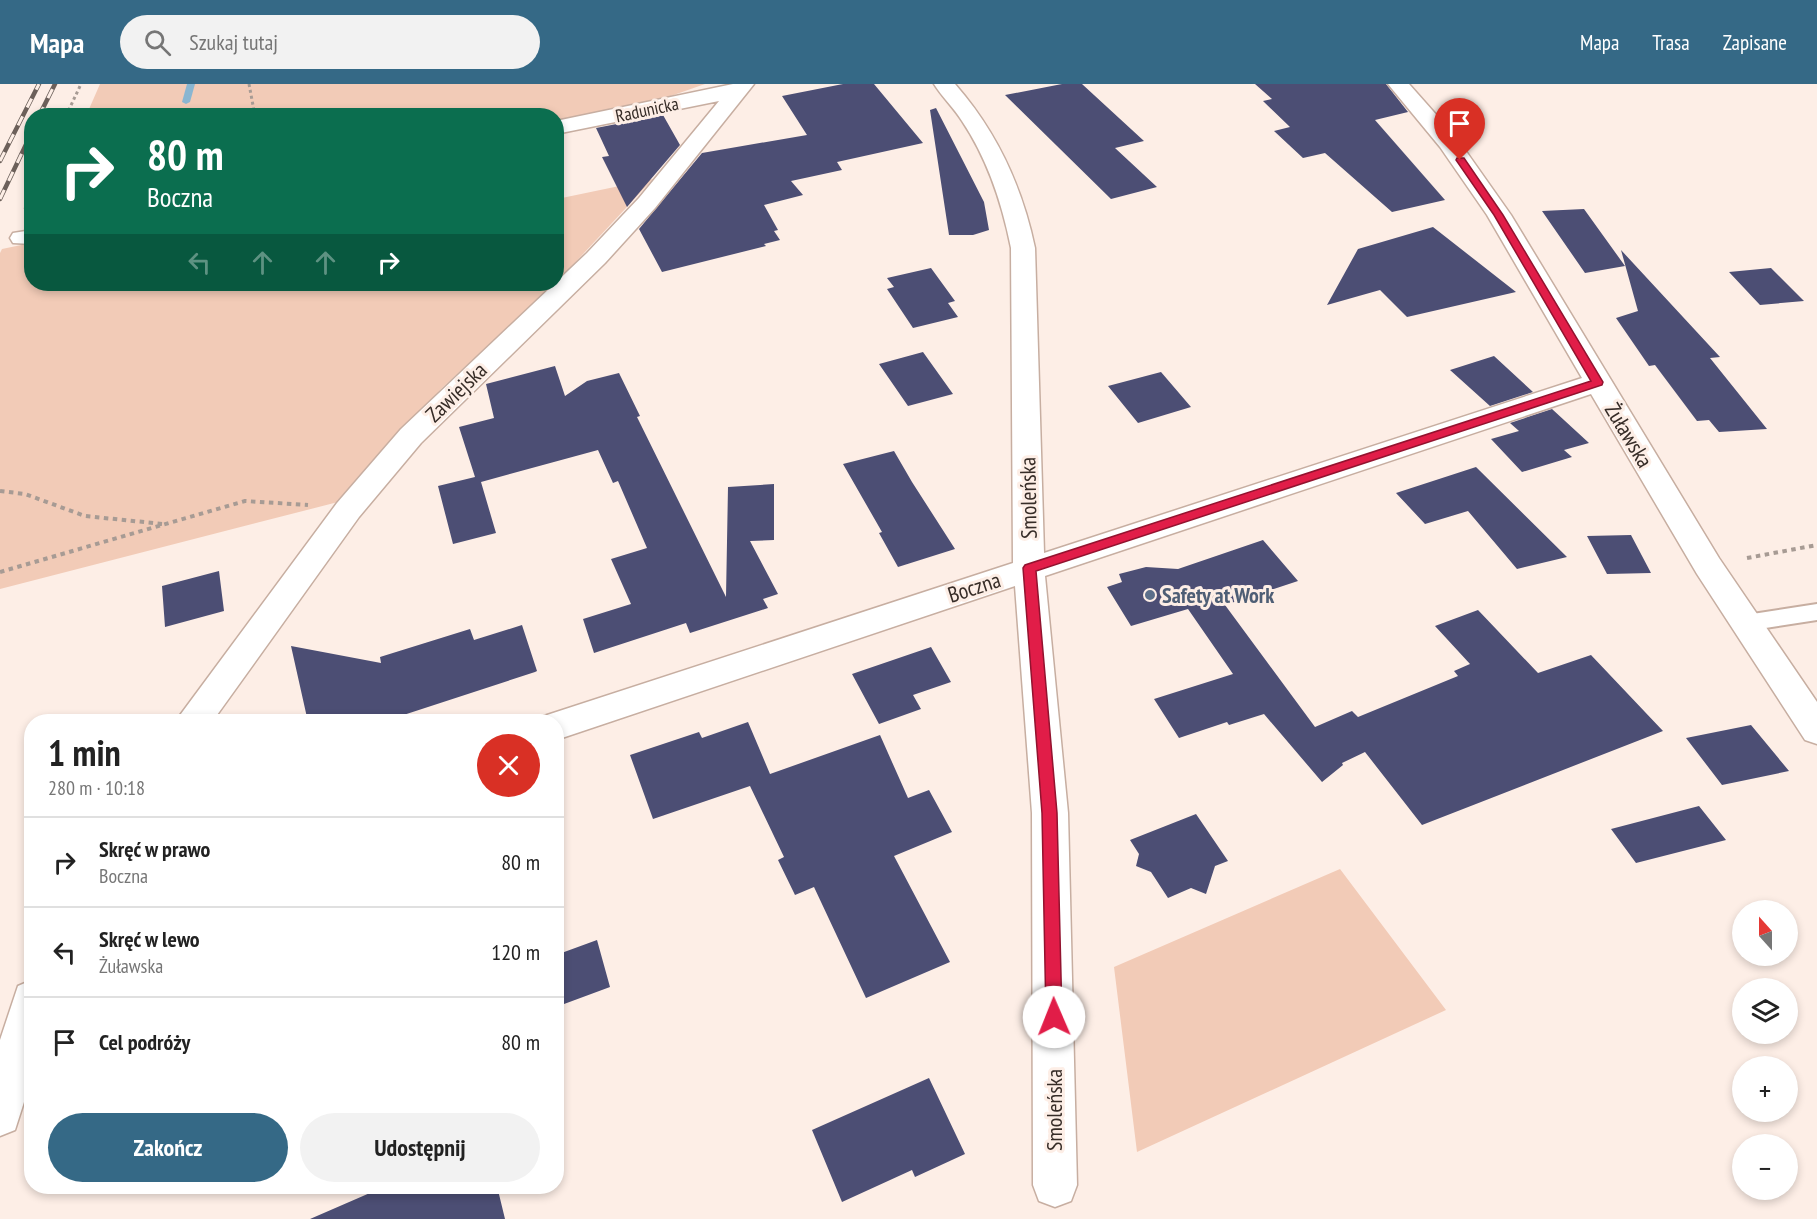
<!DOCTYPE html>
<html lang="pl">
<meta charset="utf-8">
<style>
:root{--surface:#fff;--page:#f2f2f2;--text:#222;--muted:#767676;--line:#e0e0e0;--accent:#356986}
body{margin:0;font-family:"PT Sans Narrow",sans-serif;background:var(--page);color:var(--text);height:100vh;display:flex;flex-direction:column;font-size:22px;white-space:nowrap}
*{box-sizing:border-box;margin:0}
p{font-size:20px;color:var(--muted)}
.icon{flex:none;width:33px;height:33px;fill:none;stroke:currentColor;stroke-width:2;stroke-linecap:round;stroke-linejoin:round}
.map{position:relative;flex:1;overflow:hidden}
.panel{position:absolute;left:24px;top:630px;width:540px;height:480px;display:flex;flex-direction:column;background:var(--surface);border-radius:24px;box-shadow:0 3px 9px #0003}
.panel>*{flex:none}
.guide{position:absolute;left:24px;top:24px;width:540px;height:183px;border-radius:24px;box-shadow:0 3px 9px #0003;background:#0b6e4f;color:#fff;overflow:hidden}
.needle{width:39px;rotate:339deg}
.tools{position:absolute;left:1732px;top:816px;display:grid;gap:12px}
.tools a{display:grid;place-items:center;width:66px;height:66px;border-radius:50%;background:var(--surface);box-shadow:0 3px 9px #0003;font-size:30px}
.pin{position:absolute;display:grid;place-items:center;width:51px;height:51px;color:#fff;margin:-62px -26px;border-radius:50% 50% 50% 0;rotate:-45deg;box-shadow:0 0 6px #0007}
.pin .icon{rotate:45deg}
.me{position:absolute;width:66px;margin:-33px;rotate:359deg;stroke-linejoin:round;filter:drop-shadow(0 0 4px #0008)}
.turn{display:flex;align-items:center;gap:21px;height:126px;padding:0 24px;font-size:27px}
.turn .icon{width:78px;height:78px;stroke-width:2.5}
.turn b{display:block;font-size:42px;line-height:51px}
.lanes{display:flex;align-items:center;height:57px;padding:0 24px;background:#0003;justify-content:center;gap:30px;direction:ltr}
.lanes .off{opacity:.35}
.round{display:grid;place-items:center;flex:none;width:63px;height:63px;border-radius:32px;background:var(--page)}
.summary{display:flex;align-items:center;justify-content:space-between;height:102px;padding:0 24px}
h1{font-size:36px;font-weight:800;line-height:45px}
.button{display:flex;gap:12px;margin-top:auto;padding:12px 24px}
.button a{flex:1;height:69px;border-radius:36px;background:var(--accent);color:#fff;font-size:24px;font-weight:800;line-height:69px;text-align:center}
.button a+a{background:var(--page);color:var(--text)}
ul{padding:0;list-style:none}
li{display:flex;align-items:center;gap:18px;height:90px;padding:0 24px;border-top:2px solid var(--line)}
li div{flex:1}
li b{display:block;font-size:22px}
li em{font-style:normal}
header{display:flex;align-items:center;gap:36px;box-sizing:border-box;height:84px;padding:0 30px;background:var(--accent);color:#fff}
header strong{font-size:28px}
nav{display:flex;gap:33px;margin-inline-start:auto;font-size:21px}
.search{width:420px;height:54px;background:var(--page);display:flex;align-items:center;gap:15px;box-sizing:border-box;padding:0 21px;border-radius:33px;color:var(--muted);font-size:22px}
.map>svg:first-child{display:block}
.green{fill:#f2cbb7}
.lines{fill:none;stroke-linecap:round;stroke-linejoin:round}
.stream{fill:#8ab6d1;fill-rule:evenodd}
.building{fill:#4c4e74}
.service-casing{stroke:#c7aea1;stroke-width:4}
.minor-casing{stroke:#c7aea1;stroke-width:3}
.path-far1{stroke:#a79b94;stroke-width:3;stroke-dasharray:3 3;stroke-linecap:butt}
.path{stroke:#a79b94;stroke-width:4;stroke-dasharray:4.5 4.5;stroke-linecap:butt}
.service{fill:#fff;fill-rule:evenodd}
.minor{fill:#fff;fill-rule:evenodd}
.rail-casing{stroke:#6c605a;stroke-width:4.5}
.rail{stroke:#fdeee6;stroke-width:3;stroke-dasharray:10;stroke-linecap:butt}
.route{fill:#e11d48;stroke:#92132f;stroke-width:1.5}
.service-dot{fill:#5c6f8a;stroke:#fdeee6;stroke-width:2}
.labels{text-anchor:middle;stroke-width:6;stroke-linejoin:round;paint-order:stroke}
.far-street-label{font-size:18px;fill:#362c27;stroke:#fdeee6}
.street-label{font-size:22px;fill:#362c27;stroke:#fdeee6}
.service-label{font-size:22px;font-weight:bold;fill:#4e5e75;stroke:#fdeee6;text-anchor:start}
</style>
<header>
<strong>Mapa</strong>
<div class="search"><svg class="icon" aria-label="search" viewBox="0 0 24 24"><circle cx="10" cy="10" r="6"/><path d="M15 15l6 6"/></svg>Szukaj tutaj</div>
<nav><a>Mapa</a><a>Trasa</a><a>Zapisane</a></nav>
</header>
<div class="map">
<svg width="1817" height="1135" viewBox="0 0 1817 1135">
<rect width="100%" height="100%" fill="#fdeee6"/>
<!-- green -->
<path class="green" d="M100 0H705L648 20 557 39 556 32H86Z
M653 95 557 198V115Z
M31 159 32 200H555L442 304 338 418 0 505V169L2 165Z
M1340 785 1446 926 1137 1068 1114 883Z"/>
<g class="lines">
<!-- stream -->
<path class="stream" d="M187 0H195L190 18 186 20 182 18Z"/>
</g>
<!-- building -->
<path class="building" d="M843 0H874L923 59 837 78 842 86 791 97 803 111 764 121 778 146 774 147 780 156 764 160 766 162 662 188 639 145 702 69 807 51 782 12Z
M1062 0H1082L1144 57 1115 64 1157 103 1111 115 1005 11Z
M1255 0H1386L1408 28 1375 36 1445 116 1392 128 1325 69 1303 74 1274 47 1290 43 1263 17 1272 15Z
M936 24 984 118 989 146 973 151H949L930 26Z
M663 31 680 61 627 123 602 73 609 72 596 44Z
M1584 125 1625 182 1585 189 1542 127Z
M1433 143 1516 208 1407 233 1380 206 1327 221 1358 165Z
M1621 166 1720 273 1710 274 1767 345 1719 348 1709 336 1697 337 1655 281 1649 282 1616 234 1638 227Z
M931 184 955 217 948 219 958 233 913 244 887 205 894 203 887 194Z
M1771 184 1804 217 1760 221 1729 188Z
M923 268 953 310 908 322 879 280Z
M1494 272 1533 308 1490 322 1450 286Z
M555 282 565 312 587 297 619 289 640 332 637 333 726 513 728 403 774 400V456L750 457 778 510 763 515 768 524 690 549 686 539 594 569 583 535 631 520 611 475 647 464 618 397 613 399 598 366 481 398 496 449 453 460 438 402 475 393 459 343 494 334 486 300Z
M1161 288 1191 323 1138 339 1108 302Z
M1552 325 1589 359 1564 366 1572 373 1522 388 1491 355 1519 347 1510 339Z
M894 367 912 398 955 465 898 483 879 449 882 448 843 380Z
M1476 383 1567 473 1517 485 1468 427 1425 440 1396 409Z
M1631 451 1651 489 1607 490 1587 452Z
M1263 456 1298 497 1225 521 1315 643 1352 627 1358 633 1458 592 1454 587 1470 580 1435 542 1478 526 1538 589 1591 571 1663 647 1422 741 1365 668 1342 679 1343 681 1322 698 1264 630 1229 641 1227 638 1179 654 1154 615 1233 590 1188 525 1131 542 1107 503 1122 498 1119 490 1146 483 1178 485Z
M219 487 224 527 165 543 162 502Z
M522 541 537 587 535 588 382 638H308L291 562 381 579 380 573 470 545 474 556Z
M931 563 951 598 913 611 921 625 879 640 852 590Z
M748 638 770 690 880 651 908 714 929 706 952 748 894 772 950 878 866 914 814 803 795 811 778 776 784 773 750 702 653 735 630 671 699 648 702 654Z
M1751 641 1789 687 1722 701 1686 654Z
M1699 722 1726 756 1636 779 1611 745Z
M1196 730 1228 777 1215 782 1206 810 1191 804 1168 814 1151 788 1136 782 1139 770 1130 756Z
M597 856 610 903 556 923V871Z
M929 994 965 1070 915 1093 912 1086 842 1118 812 1046Z
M386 1102H497L505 1135H310Z"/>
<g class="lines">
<!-- service casing -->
<g class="service-casing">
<path id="service" d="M1817 520V536L1746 547 1738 545 1735 539 1738 533 1746 531Z"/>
</g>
<!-- minor casing -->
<g class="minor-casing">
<path id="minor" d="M733 0H754L655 124 605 179 421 359 359 433 212 638H175L337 419 401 345 587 169 639 114 719 17 556 50V37Z
M934 0H955C997 48 1022 102 1035 164L1044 469 1582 294 1487 131 1440 63 1388 0H1409L1456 53 1511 131 1719 474 1817 618V660L1805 656 1697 490 1591 310 1045 492 1068 729 1077 1101 1071 1117 1055 1123 1039 1117 1033 1101 1032 729 1015 502 556 656V638H541L544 632 1013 479 1011 164C1002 119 988 76 962 37 954 24 942 13 934 0Z
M32 146V160L13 159 10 154 13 149Z
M32 896V993L15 1046 0 1052V956L18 902Z"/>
</g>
<!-- path-far1 -->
<path class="path-far1" d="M249 0 255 32
M66 32 81 0
M25 125 32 106"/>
<!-- path -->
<path class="path" d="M0 407 25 410 85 432 163 440
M1747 474 1817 461
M0 488 245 417 308 421"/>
<!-- service -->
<use href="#service" class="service"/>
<!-- minor -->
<use href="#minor" class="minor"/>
<!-- rail casing -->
<g class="rail-casing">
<path id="rail" d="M39 32 55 0
M0 77 39 0
M0 115 32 48"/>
</g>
<!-- rail -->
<use href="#rail" class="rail"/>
</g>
<!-- route -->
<path class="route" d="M1457 74H1464L1503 131 1603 298 1602 301 1036 487 1057 729 1062 933 1060 939 1054 941 1048 939 1046 933 1042 729 1023 484 1025 481 1591 297 1494 131 1456 76Z"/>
<!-- markers -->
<circle class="service-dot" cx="1150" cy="511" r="6"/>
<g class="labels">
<!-- far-street labels -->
<g class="far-street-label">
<text transform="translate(647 26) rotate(-12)" y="6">Radunicka</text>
</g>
<!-- street labels -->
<g class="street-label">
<text transform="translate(456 308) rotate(-44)" y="8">Zawiejska</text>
<text transform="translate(1629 351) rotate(59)" y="8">Żuławska</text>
<text transform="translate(1028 414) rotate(-91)" y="8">Smoleńska</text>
<text transform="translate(974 503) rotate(-18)" y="8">Boczna</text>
<text transform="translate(1054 1026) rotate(-90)" y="8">Smoleńska</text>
</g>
<!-- service labels -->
<g class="service-label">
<text x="1162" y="519">Safety at Work</text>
</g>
</g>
</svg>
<div class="tools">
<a><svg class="needle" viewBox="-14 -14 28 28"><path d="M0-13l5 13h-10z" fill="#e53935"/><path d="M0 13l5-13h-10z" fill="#767676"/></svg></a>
<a><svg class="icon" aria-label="layers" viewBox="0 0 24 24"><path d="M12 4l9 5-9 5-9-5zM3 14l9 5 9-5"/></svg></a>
<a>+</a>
<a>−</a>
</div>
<div class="pin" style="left:1460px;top:76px;background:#d93025"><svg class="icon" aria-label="arrive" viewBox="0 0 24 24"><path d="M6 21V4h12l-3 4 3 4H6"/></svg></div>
<svg class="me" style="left:1054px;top:933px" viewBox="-20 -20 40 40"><circle r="19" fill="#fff"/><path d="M0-13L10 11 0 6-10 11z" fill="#e11d48"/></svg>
<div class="guide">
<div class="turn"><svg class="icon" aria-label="right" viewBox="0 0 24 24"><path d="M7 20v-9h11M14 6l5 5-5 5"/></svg><div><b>80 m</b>Boczna</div></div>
<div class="lanes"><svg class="icon off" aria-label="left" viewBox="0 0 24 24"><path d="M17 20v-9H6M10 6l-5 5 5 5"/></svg><svg class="icon off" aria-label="ahead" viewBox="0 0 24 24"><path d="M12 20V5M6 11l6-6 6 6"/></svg><svg class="icon off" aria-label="ahead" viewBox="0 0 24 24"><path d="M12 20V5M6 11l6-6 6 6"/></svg><svg class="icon" aria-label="right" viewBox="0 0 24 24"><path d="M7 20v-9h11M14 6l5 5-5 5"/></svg></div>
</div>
<section class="panel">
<div class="summary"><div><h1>1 min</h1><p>280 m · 10:18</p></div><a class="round" style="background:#d93025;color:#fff"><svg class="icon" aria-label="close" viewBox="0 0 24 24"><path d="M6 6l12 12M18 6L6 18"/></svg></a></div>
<ul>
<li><svg class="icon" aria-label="right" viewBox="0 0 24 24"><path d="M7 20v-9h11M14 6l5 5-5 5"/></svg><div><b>Skręć w prawo</b><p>Boczna</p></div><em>80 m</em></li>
<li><svg class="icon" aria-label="left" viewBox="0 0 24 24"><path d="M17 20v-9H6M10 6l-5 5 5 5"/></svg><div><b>Skręć w lewo</b><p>Żuławska</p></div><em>120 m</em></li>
<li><svg class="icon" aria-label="arrive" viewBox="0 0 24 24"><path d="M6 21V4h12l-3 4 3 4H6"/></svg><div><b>Cel podróży</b></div><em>80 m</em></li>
</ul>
<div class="button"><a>Zakończ</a><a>Udostępnij</a></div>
</section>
</div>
